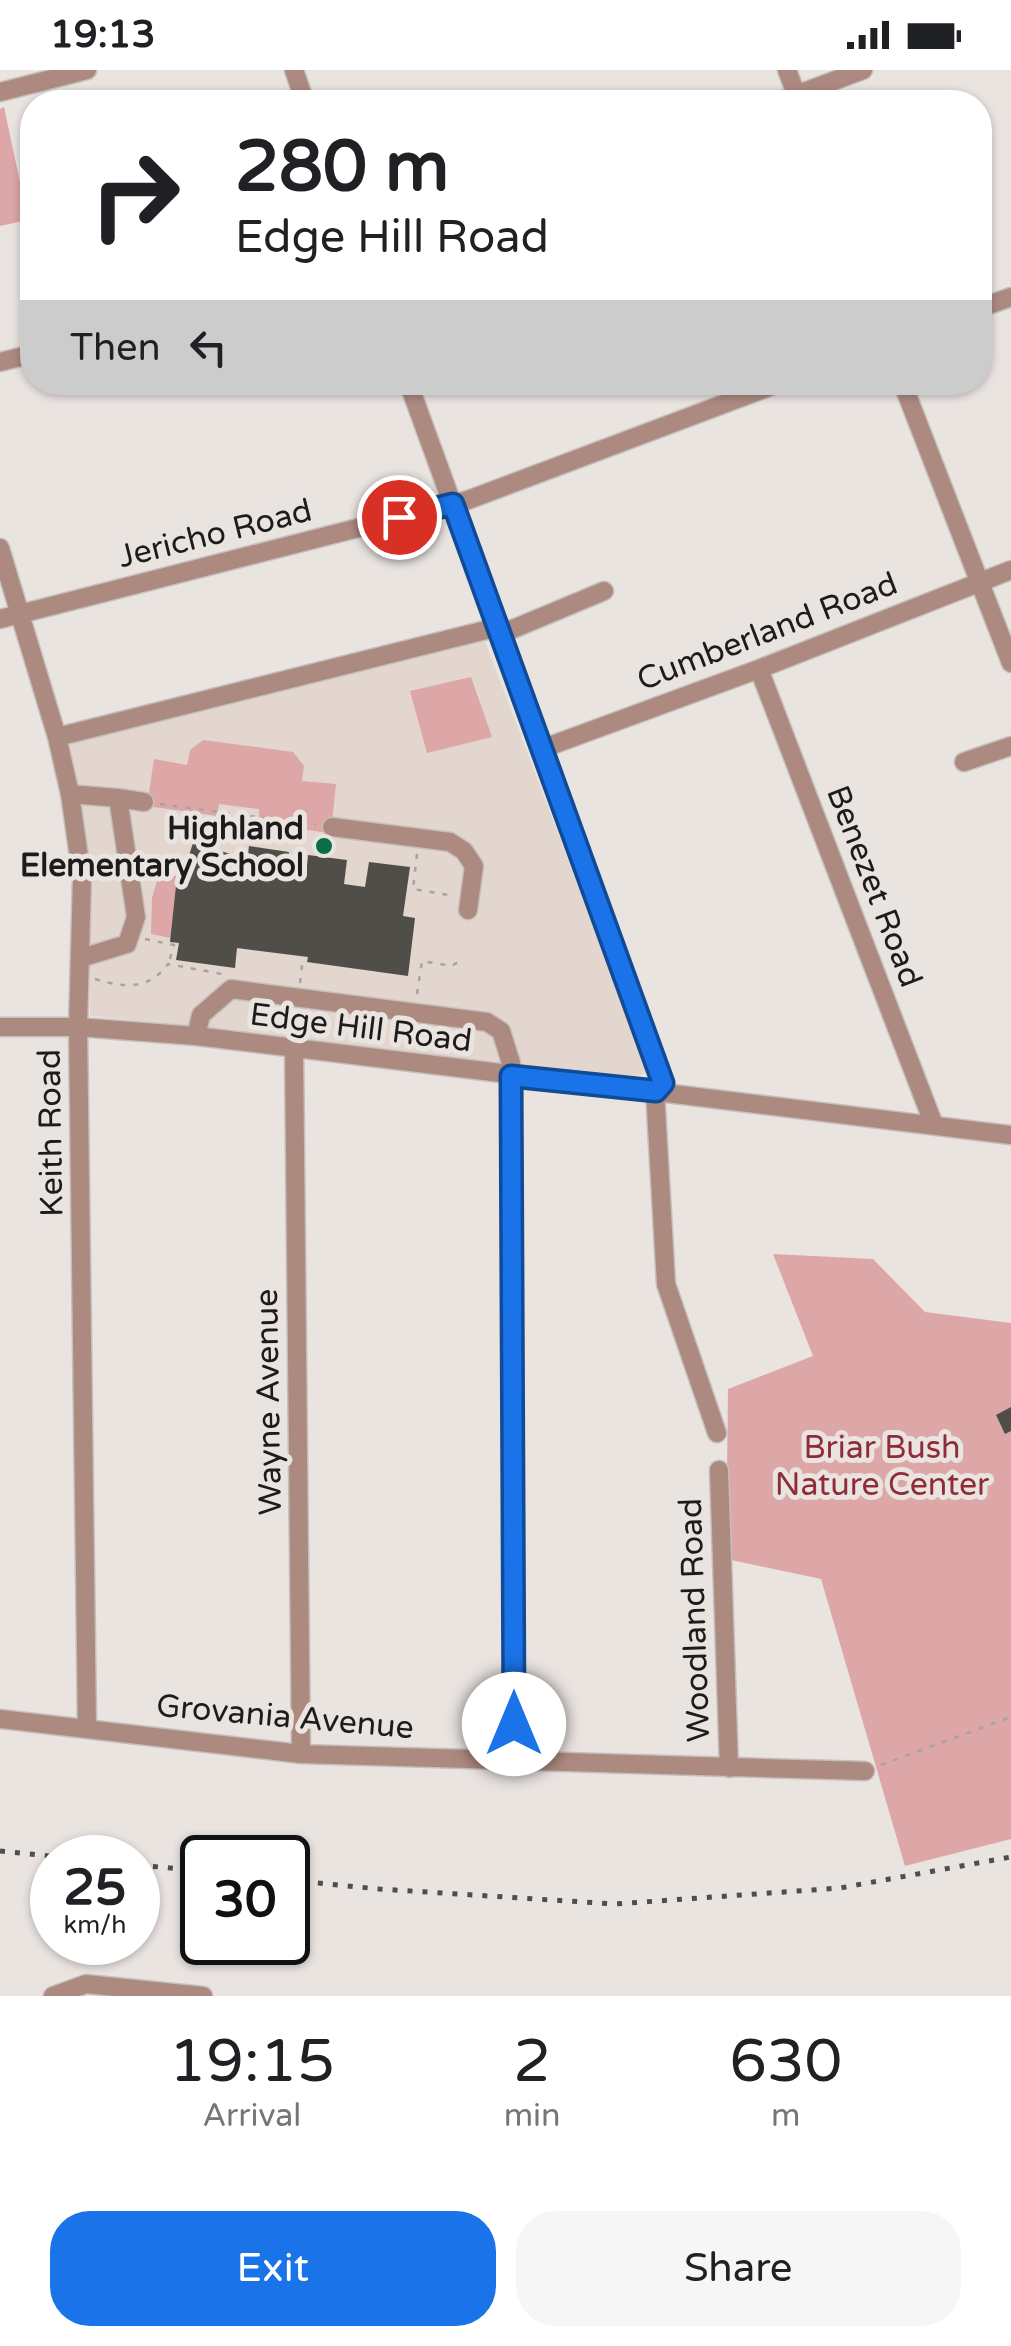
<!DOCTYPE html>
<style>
:root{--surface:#fff;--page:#f6f6f6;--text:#202124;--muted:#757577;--accent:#1a73e8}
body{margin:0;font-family:"Varela Round",sans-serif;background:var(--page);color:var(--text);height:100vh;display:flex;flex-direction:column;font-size:38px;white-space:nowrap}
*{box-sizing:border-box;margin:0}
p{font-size:32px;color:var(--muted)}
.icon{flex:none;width:55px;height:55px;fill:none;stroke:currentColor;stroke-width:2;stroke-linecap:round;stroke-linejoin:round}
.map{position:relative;height:1926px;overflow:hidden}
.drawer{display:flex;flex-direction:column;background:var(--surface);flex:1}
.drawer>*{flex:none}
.hud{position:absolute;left:20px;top:20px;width:972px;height:305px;border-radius:40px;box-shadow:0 2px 8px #0004;background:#fff;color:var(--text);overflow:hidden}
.speed{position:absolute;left:30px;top:1765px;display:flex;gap:20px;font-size:50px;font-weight:700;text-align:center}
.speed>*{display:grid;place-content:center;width:130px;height:130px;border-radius:50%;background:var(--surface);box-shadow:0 2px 8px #0004;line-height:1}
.speed small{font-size:25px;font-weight:400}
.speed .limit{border:5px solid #111;border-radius:15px;background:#fff;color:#111}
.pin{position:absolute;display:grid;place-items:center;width:85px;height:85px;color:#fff;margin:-42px;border:5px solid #fff;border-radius:50%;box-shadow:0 2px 10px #0007}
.me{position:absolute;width:110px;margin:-55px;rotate:0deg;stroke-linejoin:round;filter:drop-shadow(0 0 8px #0008)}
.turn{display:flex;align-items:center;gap:35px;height:210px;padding:0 50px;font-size:45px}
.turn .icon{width:130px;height:130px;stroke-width:2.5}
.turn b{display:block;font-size:70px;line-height:85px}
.then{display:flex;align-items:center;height:95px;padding:0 50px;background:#0003;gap:20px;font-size:38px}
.eta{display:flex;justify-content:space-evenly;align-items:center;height:170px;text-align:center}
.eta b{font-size:60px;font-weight:600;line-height:70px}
.cta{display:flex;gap:20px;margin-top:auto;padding:20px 50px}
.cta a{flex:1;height:115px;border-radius:40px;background:var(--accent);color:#fff;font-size:40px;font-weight:600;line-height:115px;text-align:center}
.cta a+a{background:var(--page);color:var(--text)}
.status{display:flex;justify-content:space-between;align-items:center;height:70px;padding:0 50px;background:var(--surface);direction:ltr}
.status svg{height:28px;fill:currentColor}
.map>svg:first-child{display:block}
.built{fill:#e2d6ce}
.green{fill:#dda6a7}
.building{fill:#504e49}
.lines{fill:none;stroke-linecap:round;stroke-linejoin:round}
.minor-casing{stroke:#c5c0bd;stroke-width:21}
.path{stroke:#a8a3a1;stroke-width:2.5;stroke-dasharray:5 8;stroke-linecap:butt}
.minor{stroke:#ad8a80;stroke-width:18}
.rail{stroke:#504d4c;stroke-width:5;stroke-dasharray:5 10;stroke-linecap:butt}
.route-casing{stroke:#114b97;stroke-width:25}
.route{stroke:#1a73e8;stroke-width:18}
.poi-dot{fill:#0b6d43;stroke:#eae4e1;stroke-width:4}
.labels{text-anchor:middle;stroke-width:10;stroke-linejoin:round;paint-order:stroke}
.street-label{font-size:32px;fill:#1e1c1b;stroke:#eae4e1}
.poi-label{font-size:32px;font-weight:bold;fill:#1e1c1b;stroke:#eae4e1;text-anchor:end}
.park-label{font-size:32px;fill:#8e2c37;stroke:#eae4e1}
</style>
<div class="status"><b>19:13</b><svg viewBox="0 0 49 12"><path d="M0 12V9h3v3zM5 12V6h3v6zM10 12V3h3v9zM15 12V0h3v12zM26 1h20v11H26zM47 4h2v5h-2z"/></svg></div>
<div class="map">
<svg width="1011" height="1926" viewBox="0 0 1011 1926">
<rect width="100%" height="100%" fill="#eae4e1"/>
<!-- built -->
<path class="built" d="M484 569 649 1002 623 1010 175 954 90 946 89 807 67 670Z"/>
<!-- green -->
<path class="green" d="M4 37 28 150 0 156V39Z
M471 607 492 667 427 683 410 621Z
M203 670 293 682 304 696 302 711 336 714 331 763 259 754V739L219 734 217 746 147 736 154 689 187 695 190 680Z
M159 804 177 806 171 868 151 864 152 828Z
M773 1184 873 1189 925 1242 1011 1253V1769L905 1796 821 1509 726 1489 728 1319 813 1286Z"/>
<!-- building -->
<path class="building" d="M193 773 234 785 230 797 246 799 249 776 289 782 286 805 306 807 308 785 347 790 344 814 365 817 369 792 410 797 403 846 415 848 408 906 307 892 308 887 237 878 235 898 176 890 179 873 170 872 177 806 182 807Z
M1011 1337V1361L1005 1364 996 1345Z"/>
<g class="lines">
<!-- minor casing -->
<g class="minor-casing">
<path id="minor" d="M294 0 305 32
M787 0 799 32
M0 22 87 0
M777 32 863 0
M980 238 1011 227
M0 292 32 284
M408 312 663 1013 655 1021 666 1214 717 1363
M902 312 1011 593
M0 478 57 667 70 724 82 808 78 957 87 1657
M0 549 468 430 782 312
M501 564 604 521
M759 599 934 1055
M57 667 498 557
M544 678 759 599 1011 500
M964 692 1011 676
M70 724 118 728 136 847 127 874 81 888
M118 728 144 732
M332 757 450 772 464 781 474 796 468 840
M0 957H78L196 966 1011 1065
M196 966 201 945 231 919 487 952 501 961 511 993V1006L514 1692
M294 980 301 1684
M719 1400 729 1698
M0 1649 301 1684 865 1701
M53 1926 86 1914 203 1926"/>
</g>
<!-- path -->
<path class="path" d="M160 734 316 755
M417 784 413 819 454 826
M235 798 244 745
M145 869 174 875 169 892
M95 909C124 918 149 920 168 894L222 904
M300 913 303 887
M417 924 422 891 452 896 464 888
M881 1695 1011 1647"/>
<!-- minor -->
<use href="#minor" class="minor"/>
<!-- rail -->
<path class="rail" d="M0 1781 68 1788
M138 1795 202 1801
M288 1810 379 1819 615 1834 840 1818 1011 1787"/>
</g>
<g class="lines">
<!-- route casing -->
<g class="route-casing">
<path id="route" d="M399 447 453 434 663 1013 656 1021 511 1006 514 1654"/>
</g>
<!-- route -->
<use href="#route" class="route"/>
</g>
<!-- markers -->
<circle class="poi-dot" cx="324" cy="776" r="10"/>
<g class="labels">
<!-- street labels -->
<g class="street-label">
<text transform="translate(215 463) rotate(-14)" y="11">Jericho Road</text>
<text transform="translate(767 561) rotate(-21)" y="11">Cumberland Road</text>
<text transform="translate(875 816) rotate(69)" y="11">Benezet Road</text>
<text transform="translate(361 957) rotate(7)" y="11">Edge Hill Road</text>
<text transform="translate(50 1063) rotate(-91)" y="11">Keith Road</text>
<text transform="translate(268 1332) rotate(-91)" y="11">Wayne Avenue</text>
<text transform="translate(694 1550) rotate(-92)" y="11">Woodland Road</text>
<text transform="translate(285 1646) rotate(5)" y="11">Grovania Avenue</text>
</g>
<!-- poi labels -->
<g class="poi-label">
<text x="304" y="769">Highland<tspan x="304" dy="37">Elementary School</tspan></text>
</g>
<!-- park labels -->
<g class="park-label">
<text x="882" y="1388">Briar Bush<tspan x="882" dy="37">Nature Center</tspan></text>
</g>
</g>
</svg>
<div class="speed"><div>25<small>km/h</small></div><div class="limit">30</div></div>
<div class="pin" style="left:399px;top:447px;background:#d93025"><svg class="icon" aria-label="arrive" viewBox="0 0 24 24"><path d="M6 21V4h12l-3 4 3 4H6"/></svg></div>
<svg class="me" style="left:514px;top:1654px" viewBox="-20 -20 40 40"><circle r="19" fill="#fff"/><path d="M0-13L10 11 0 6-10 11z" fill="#1a73e8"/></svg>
<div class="hud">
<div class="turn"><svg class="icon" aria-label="right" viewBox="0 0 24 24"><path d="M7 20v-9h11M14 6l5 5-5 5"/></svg><div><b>280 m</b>Edge Hill Road</div></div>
<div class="then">Then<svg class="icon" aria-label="left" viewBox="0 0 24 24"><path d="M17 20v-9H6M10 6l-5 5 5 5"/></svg></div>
</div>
</div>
<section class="drawer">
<div class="eta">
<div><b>19:15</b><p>Arrival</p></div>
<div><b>2</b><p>min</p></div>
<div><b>630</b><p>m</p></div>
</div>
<div class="cta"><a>Exit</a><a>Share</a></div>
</section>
